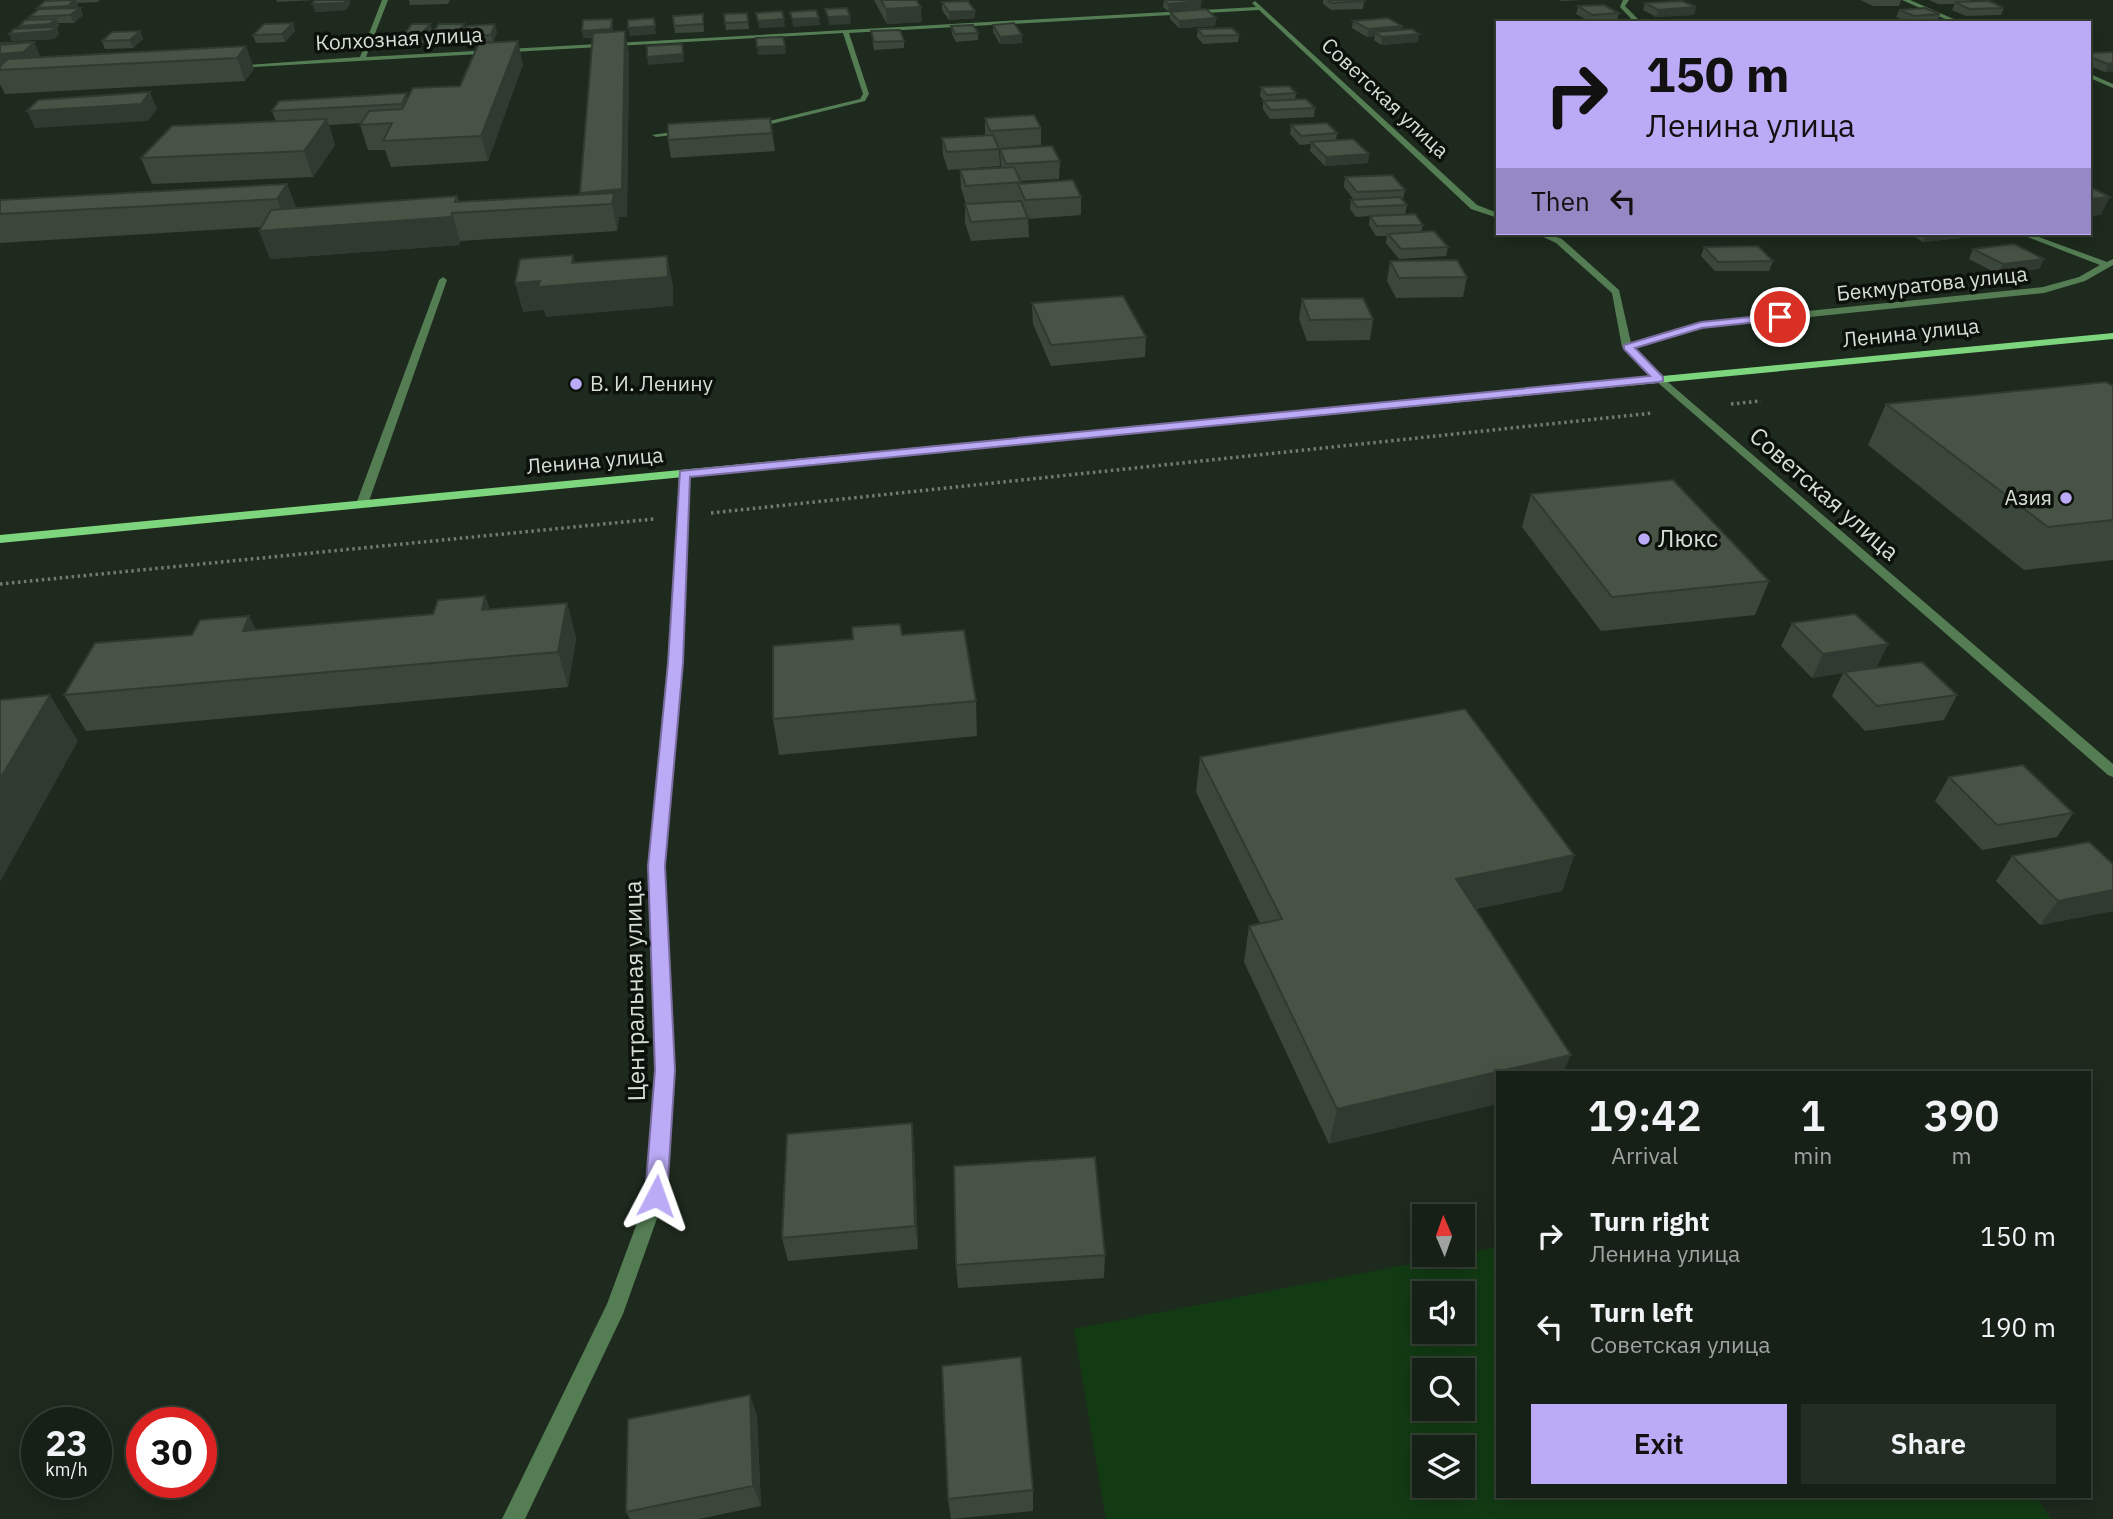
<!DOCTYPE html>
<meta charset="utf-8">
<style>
:root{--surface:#162016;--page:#232d23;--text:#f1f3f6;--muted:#9ea3a1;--line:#353e35;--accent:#bbaaf6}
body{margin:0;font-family:"IBM Plex Sans",sans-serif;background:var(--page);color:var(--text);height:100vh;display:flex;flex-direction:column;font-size:26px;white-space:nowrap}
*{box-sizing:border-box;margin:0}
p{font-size:23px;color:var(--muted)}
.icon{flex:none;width:38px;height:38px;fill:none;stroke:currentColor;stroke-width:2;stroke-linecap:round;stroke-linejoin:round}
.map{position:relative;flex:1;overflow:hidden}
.panel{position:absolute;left:1496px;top:1071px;width:595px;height:427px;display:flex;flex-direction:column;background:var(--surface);border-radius:0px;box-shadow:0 4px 18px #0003,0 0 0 2px var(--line)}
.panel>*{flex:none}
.top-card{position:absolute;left:1496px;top:21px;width:595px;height:214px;border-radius:0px;box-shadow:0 4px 18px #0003,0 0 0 2px var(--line);background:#bbaaf6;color:#111;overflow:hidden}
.needle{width:46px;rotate:358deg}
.tools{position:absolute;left:1412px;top:1204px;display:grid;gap:14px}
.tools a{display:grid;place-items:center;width:63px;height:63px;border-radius:0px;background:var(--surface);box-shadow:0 4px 18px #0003,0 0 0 2px var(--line);font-size:35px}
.speed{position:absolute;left:21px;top:1407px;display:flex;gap:14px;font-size:35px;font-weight:700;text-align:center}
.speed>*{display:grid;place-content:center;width:91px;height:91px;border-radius:50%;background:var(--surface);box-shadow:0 4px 18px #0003,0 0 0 2px var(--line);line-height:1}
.speed small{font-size:18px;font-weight:400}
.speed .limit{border:10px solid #d22;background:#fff;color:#111}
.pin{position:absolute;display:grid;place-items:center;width:60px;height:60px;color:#fff;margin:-30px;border:4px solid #fff;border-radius:50%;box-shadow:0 2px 7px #0007}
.me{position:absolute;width:77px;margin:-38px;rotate:4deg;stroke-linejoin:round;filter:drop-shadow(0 0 5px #0008)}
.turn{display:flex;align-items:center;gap:24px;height:147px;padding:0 35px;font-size:32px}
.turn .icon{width:91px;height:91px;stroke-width:2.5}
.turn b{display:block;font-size:49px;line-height:60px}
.then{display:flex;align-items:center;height:66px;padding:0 35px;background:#0003;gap:14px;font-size:26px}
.eta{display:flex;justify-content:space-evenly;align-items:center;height:119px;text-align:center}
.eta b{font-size:42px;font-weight:600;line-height:49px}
.action{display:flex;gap:14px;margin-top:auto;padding:14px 35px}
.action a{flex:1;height:80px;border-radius:0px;background:var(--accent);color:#111;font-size:28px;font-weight:600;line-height:80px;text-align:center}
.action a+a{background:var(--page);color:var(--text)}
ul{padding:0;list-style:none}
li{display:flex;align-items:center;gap:21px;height:91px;padding:0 35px}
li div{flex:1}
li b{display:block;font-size:26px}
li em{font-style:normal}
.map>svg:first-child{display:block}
.green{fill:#123b14;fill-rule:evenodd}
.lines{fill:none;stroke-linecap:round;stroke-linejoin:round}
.path{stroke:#717b71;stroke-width:3.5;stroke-dasharray:2.5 3.5;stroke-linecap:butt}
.minor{fill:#547d53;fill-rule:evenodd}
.primary{fill:#7dd57d;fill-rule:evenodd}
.wall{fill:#3c473b}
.shaded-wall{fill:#313a30}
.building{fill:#465345;stroke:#313a30;stroke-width:2}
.route{fill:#bbaaf6;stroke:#7a6ea0;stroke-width:2}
.poi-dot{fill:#bbaaf6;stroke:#0c110c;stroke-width:2.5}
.labels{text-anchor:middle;stroke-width:7;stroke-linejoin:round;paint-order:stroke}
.far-street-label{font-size:21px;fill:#d6ded5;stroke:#0c110c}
.far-poi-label{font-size:21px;fill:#d6ded5;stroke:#0c110c;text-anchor:start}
.street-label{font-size:24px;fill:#d6ded5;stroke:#0c110c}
.poi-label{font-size:24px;fill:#d6ded5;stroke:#0c110c;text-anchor:start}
</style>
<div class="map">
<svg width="2113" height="1519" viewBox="0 0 2113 1519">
<rect width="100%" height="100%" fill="#1e2a1e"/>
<!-- green -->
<path class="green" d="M1498 1247V1496H2035L2051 1519H1106L1074 1329ZM1424 1293H1463V1332H1424ZM1424 1370H1463V1409H1424ZM1463 1447V1486H1424V1447Z"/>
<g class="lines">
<!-- path -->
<path class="path" d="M1731 404 1761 401
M711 513 1653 413
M0 584 654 519"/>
<!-- minor -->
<path class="minor" d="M382 0H388L366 57 1256 7 1252 3 1255 1 1477 205 1498 213V218L1471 209 1259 10 849 33 869 94 865 101 755 128 753 125 860 99 863 94 843 33 236 68 233 66 360 57Z
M1623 0H1629L1625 6 1642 23H1635L1620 7Z
M1902 0H1910L1963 23H1954Z
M2090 74 2113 84V88L2090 78Z
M686 130 688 133 656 137 652 135Z
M1535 233H1546L1562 239 1619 290 1631 343 1701 322 2043 287 2079 277 2100 265 2017 233H2028L2107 262 2113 259V265L2085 281 2044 293 1702 328 1633 348 1662 377 2113 764V777L2108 775 1656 381 1622 347 1612 293 1556 243Z
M443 277 447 280 368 504 362 507 358 506 356 504 439 280Z
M684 471 689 474 682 663 665 866 674 1070 665 1196 623 1314 525 1519H502L607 1304 647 1196 656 1070 649 866 670 663 679 474Z"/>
<!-- primary -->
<path class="primary" d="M2113 333V339L0 543V535Z"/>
</g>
<!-- wall -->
<path class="wall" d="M52 0H100L98 2 77 3 78 6 77 8H80L83 15 74 23H58L59 26 57 28 59 34 54 39 12 41 9 34 20 29 19 26 30 20 29 17 38 10 37 8Z
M276 0H349L350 3 346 10 315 12V0L277 2Z
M409 0H450L448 4 410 5Z
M874 0H916L922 22 887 24Z
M1164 0 1201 1V9L1168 11 1163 7Z
M1323 0H1362L1364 1 1363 9 1331 10 1323 4Z
M1559 0H1584L1561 1Z
M1860 0H1901L1899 6H1873Z
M1929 0H1971L1970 2 2004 8 2001 15 1966 16 1952 10 1955 4H1938Z
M942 2 975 18 949 20 942 10Z
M1645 3 1696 7 1694 15 1656 17 1643 10Z
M1578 6 1619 13 1617 21 1590 22 1576 14Z
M1899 10 1940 14 1937 22 1910 23 1896 17Z
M1170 12 1216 18 1215 26 1179 28 1170 19Z
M747 13 749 29 726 30 724 14Z
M703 14 704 32 675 33 674 26Z
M1353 21 1402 30 1418 42 1381 45 1374 40 1375 36 1367 37 1352 28Z
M293 23 295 31 285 42 256 43 253 35Z
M430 24 432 31 423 43 405 44 403 36Z
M993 25 1022 35V43L1000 44 993 32Z
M613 26V32L629 54 627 217H619L617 231 460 241 459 245 270 259 261 227 0 243V200L287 184 296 208 457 196 459 202 580 195 592 38H583Z
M951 26 978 33V40L956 42 952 34Z
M1198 29 1239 35 1238 42 1203 44 1197 37Z
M465 30 497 32 493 42 523 64 488 161 391 167 385 150H368L360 125 362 123 329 125 335 145 313 177 152 184 141 158 276 122 272 111 408 97 460 86 479 43 465 44 463 35 459 40 434 41 432 33Z
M140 31 143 39 133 48 105 49 102 41Z
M871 31 904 41V48L874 50Z
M0 43 41 57 246 46 254 69 245 81 5 94 0 84Z
M2113 52V71L2105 72 2090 66V53Z
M1261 87 1296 93 1295 99 1315 108 1314 117 1270 119 1263 109V101H1264L1260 96Z
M770 118 775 151 671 158 668 140Z
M985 118 1041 128V145L999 148 1000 166 948 170 943 155 942 138 985 135Z
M1291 125 1337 133 1336 141 1369 154 1368 163 1325 166 1310 151 1311 144 1300 145 1290 134Z
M1000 149 1060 161 1059 179 1020 181 1021 184 1081 197V215L1028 219 1029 237 971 241 965 223V204H966L961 188 960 170 1001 168Z
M1345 177 1405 190 1403 199H1402L1407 205 1405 214 1423 225 1421 232 1448 247 1446 256 1399 259 1386 243 1387 236H1376L1369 225 1370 216 1356 217 1350 209 1351 200H1354L1344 187Z
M1908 233H1963L1961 238 1923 242Z
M1704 247 1773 261 1769 271H1715L1701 256Z
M1973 249 2044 259 2039 269 1998 274 1969 259Z
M1390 261 1467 277 1463 297 1396 298 1387 281Z
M1302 299 1373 319 1370 340 1307 341 1299 319Z
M1032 303 1146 337 1145 357 1051 366 1033 324Z
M2113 386V560L2024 570 1868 445 1886 404Z
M1531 494 1769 581 1755 615 1601 631 1522 527Z
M485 596 490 610 567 603 576 638 568 687 86 731 64 695 192 635 249 616 256 630 433 614Z
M1792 623 1888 644 1876 668 1957 695 1944 720 1865 731 1832 696 1843 673 1812 678 1781 646Z
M976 701 977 736 779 755 773 719Z
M1200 757 1574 855 1562 891 1476 909 1329 1144 1244 962 1249 926 1260 923 1196 792Z
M1949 777 2073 813 2057 837 1982 850 1935 801Z
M2012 856 2113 864V911L2040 925 1996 881Z
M914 1147 918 1249 788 1261 782 1238Z
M1105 1255 1104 1278 958 1288 956 1265Z
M750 1395 757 1417 761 1506 699 1519H630L626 1512Z
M1033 1490V1511L951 1519 948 1499Z"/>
<!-- shaded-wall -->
<path class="shaded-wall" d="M74 0H76L78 6 71 14 40 16 37 8Z
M345 0H349L350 3 346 10 315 12 312 4Z
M1201 1V9L1168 11V4Z
M921 7 922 22 887 24 886 9Z
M1696 7 1694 15 1656 17 1658 10Z
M80 8 83 15 74 23 70 15Z
M975 11V18L949 20V12Z
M850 16 851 24 829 25 828 17Z
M654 18 656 34 630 36 628 28Z
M819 18 820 25 793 27 792 19Z
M1216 18 1215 26 1179 28V21Z
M56 19 59 26 57 28 59 34 54 39 12 41 9 34 22 33 19 26Z
M612 19 613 26V37L583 38 582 31Z
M784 19 785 27 759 28 758 21Z
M293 23 295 31 285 42 282 34Z
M430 24 432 31 423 43 421 35Z
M464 24 466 31 459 40 457 33Z
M495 24 497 32 493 43 491 35Z
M1402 26 1401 34 1375 32V36L1367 37 1368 29Z
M140 31 143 39 133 48 130 40Z
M625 31 629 54 627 217H619L617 231 612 204 583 206 580 193Z
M1419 34 1418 42 1381 45 1382 37Z
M1022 35V43L1000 44V37Z
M518 41 523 64 488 161 481 136Z
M34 42 41 58 0 70V54Z
M682 44 684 62 648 65 647 57Z
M246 46 254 69 245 81 237 58Z
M785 46 786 54 758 55 757 47Z
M2113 63V71L2105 72 2108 64Z
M150 92 157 109 148 121 35 128 27 111Z
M327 119 335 145 313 177 304 151Z
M1369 154 1368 163 1325 166 1326 157Z
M287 184 297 211 287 226 277 199Z
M2110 197 2101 215 2090 216V199Z
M452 213 460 241 459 245 270 259 259 231Z
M1927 233H1963L1961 238 1923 242Z
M573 255 580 284 667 256 673 285V306L546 317 544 310 523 312 515 283 572 263Z
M2044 259 2039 269 1998 274 2003 264Z
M485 596 497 631 482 610Z
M567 603 576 638 568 687 558 652Z
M249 616 266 651 243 631Z
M1888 644 1876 668 1812 678 1823 654Z
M50 695 78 741 0 882V779Z
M1574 855 1562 891 1446 915 1456 879Z
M2113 890V911L2040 925 2058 901Z
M1571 1055 1563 1073H1498V1104L1329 1144 1337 1109Z
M912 1123 914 1147 918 1249 915 1226Z
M750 1395 757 1417 761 1506 753 1486Z"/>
<!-- building -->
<path class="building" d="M74 0 68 6 37 8 45 1Z
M315 0H345L344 3 312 4Z
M881 0H916L921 7 886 9Z
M1164 0H1200L1201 1 1168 4Z
M1328 0H1362L1364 1 1332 3Z
M968 1 975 11 949 12 942 2Z
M1682 1 1696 7 1658 10 1645 3Z
M1989 1 2004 8 1969 9 1955 2Z
M1604 5 1619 13 1592 15 1578 6Z
M80 8 70 15 29 17 39 9Z
M847 8 850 16 828 17 825 9Z
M1925 8 1940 14 1914 16 1899 10Z
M1206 9 1216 18 1179 21 1170 12Z
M816 10 819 18 792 19 790 12Z
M782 11 784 19 758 21 756 13Z
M747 13 748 22 725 23 724 14Z
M703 14V24L674 26 673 16Z
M654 18 655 26 628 28V20Z
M1388 18 1402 26 1368 29 1353 21Z
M56 19 50 24 19 26 25 20Z
M612 19 611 29 582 31 583 20Z
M293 23 282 34 253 35 264 24Z
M1014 23 1022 35 1000 37 993 25Z
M412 24H430L421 35 403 36Z
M439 24H464L457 33H432Z
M495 24 491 35 463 36 467 26Z
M973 25 978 33 955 34 951 26Z
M56 27 51 31 9 34 14 29Z
M1232 28 1239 35 1203 36 1198 29Z
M1412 29 1419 34 1382 37 1375 32Z
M900 30 904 41 874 42 871 31Z
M140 31 130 40 102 41 112 32Z
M625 31 622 189 580 193 593 33Z
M783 37 785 46 757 47 756 38Z
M518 41 481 136 383 141 392 123 360 125 369 111 402 109 413 88 460 86 479 43Z
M32 42 0 45V43Z
M34 42 24 52 0 54V45Z
M682 44 683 54 647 57V46Z
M246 46 237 58 0 70V66L8 59Z
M2111 52H2113V63L2108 64 2090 57V53Z
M1289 86 1296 93 1267 95 1261 87Z
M150 92 141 104 27 111 38 100Z
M407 93 402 104 272 111 279 101Z
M1306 99 1315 108 1271 110 1263 101Z
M1034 115 1041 128 990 131 985 118Z
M770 118 772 133 668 140V124Z
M327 119 304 151 141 158 172 126Z
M1327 123 1337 133 1301 136 1291 125Z
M993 135 999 149 947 152 942 138Z
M1353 139 1369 154 1326 157 1311 142Z
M1052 146 1060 161 1006 164 1000 149Z
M1014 167 1021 182 966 186 960 170Z
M1392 175 1405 190 1357 192 1345 177Z
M1073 180 1081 197 1025 200 1018 184Z
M287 184 277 199 0 214V200Z
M2090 187 2110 197 2090 199Z
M614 193 612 204 452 213 451 217 259 231 271 210 457 196 455 202Z
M1400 197 1407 205 1357 207 1351 200Z
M1021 201 1028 218 971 222 965 204Z
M1415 214 1423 225 1377 226 1370 216Z
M1434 231 1448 247 1401 249 1388 234Z
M2014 244 2044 259 2003 264 1973 249Z
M1758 246 1773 261 1718 262 1704 247Z
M573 255 572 263 667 256 668 277 538 287 540 281 515 283 520 259Z
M1457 260 1467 277 1399 278 1390 261Z
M1123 296 1146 337 1051 345 1032 303Z
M1363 298 1373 319 1310 320 1302 299Z
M2106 382 2113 386V520L2048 527 1886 404Z
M1673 480 1769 581 1612 597 1531 494Z
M485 596 482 610 567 603 558 652 64 695 95 643 192 635 200 620 249 616 243 631 433 614 438 600Z
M1855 614 1888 644 1823 654 1792 623Z
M900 624 902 635 964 630 976 701 773 719V646L853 639 852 627Z
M1922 662 1957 695 1877 706 1844 672Z
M50 695 0 779V700Z
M1465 709 1574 855 1456 879 1571 1055 1337 1109 1249 926 1282 919 1200 757Z
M2023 765 2073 813 1997 825 1949 777Z
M2089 842 2113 864V890L2058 901 2012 856Z
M912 1123 915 1226 782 1238 787 1134Z
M1095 1157 1105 1255 956 1265 954 1166Z
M1021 1357 1033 1490 948 1499 942 1366Z
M750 1395 753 1486 626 1512 628 1419Z"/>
<!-- route -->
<path class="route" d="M1780 314 1785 317 1784 319 1702 328 1635 348 1663 377V381L1659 382 690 477 683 663 665 866 675 1070 667 1196 664 1203 656 1206 649 1203 645 1196 655 1070 648 866 668 663 680 471 1650 376 1624 349V345L1701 322Z"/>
<!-- markers -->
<g class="poi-dot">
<circle cx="576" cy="384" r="7"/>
<circle cx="2066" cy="498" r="7"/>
<circle cx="1644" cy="539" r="7"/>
</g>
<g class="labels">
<!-- far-street labels -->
<g class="far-street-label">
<text transform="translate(399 39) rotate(-3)" y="7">Колхозная улица</text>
<text transform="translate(1385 98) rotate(43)" y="7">Советская улица</text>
<text transform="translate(1932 284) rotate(-6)" y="7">Бекмуратова улица</text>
<text transform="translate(1911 333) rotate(-6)" y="7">Ленина улица</text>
<text transform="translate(595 461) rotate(-5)" y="7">Ленина улица</text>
</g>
<!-- far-poi labels -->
<g class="far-poi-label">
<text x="590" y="391">В. И. Ленину</text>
<text x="2052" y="505" text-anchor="end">Азия</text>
</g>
<!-- street labels -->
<g class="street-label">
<text transform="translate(1824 494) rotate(41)" y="8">Советская улица</text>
<text transform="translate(635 991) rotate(-91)" y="8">Центральная улица</text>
</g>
<!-- poi labels -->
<g class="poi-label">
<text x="1658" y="547">Люкс</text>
</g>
</g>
</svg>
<div class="tools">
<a><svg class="needle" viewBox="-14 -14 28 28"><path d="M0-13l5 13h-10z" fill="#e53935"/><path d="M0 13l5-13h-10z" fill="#9ea3a1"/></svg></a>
<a><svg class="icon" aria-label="sound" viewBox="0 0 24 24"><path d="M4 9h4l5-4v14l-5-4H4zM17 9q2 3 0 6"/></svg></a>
<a><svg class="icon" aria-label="search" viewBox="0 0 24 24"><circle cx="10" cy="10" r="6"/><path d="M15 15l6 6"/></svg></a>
<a><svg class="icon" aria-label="layers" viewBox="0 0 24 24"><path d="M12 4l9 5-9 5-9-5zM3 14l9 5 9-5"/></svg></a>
</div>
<div class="speed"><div>23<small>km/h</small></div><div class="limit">30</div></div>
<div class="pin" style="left:1780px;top:317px;background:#d93025"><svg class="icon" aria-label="arrive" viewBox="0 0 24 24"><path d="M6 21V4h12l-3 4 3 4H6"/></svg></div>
<svg class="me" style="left:656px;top:1196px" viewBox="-20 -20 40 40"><path d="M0-17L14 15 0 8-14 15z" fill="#bbaaf6" stroke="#fff" stroke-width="4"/></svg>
<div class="top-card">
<div class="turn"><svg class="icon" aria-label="right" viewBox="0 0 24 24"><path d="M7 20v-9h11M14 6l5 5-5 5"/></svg><div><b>150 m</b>Ленина улица</div></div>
<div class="then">Then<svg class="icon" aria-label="left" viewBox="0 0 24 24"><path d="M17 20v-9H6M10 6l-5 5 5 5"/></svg></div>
</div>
<section class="panel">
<div class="eta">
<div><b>19:42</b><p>Arrival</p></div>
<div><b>1</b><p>min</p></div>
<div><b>390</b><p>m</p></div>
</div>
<ul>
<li><svg class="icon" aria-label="right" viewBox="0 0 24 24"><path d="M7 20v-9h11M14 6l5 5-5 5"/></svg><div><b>Turn right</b><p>Ленина улица</p></div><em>150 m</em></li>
<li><svg class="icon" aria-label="left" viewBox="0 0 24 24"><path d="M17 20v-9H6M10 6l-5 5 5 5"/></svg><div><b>Turn left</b><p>Советская улица</p></div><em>190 m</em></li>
</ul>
<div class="action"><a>Exit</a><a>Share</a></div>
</section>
</div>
